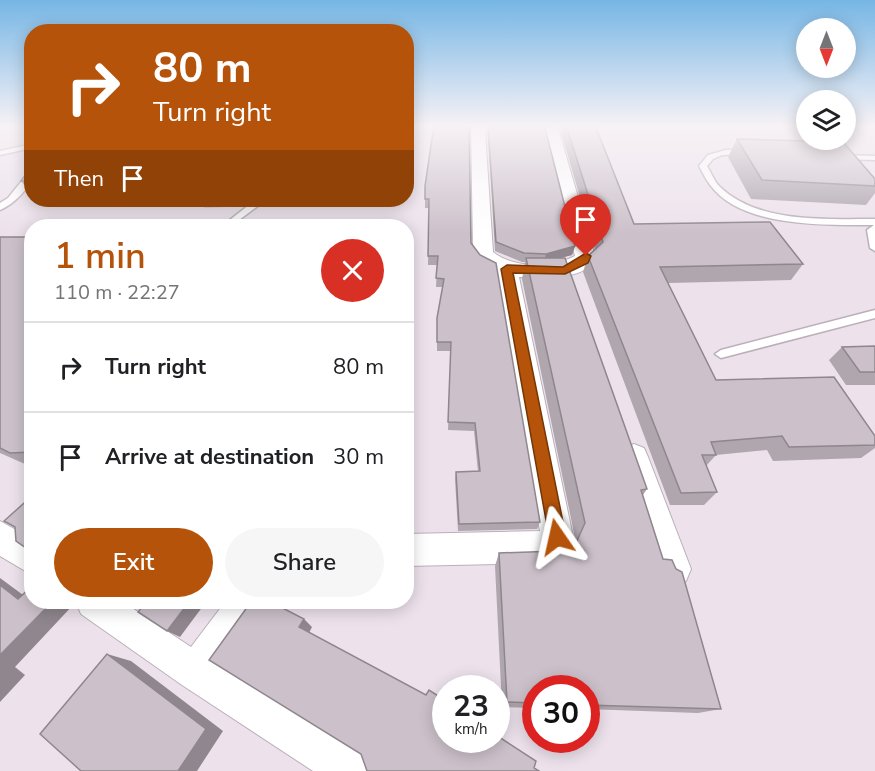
<!DOCTYPE html>
<meta charset="utf-8">
<style>
:root{--surface:#fff;--page:#f6f6f6;--text:#202124;--muted:#757577;--line:#e0e0e0;--accent:#b45309}
body{margin:0;font-family:"Nunito Sans",sans-serif;background:var(--page);color:var(--text);height:100vh;display:flex;flex-direction:column;font-size:22px;white-space:nowrap}
*{box-sizing:border-box;margin:0}
p{font-size:20px;color:var(--muted)}
.icon{flex:none;width:33px;height:33px;fill:none;stroke:currentColor;stroke-width:2;stroke-linecap:round;stroke-linejoin:round}
.map{position:relative;flex:1;overflow:hidden}
.sheet{position:absolute;left:24px;top:219px;width:390px;height:390px;display:flex;flex-direction:column;background:var(--surface);border-radius:24px;box-shadow:0 3px 15px #0003}
.sheet>*{flex:none}
.banner{position:absolute;left:24px;top:24px;width:390px;height:183px;border-radius:24px;box-shadow:0 3px 15px #0003;background:#b45309;color:#fff;overflow:hidden}
.needle{width:39px;rotate:180deg}
.controls{position:absolute;left:796px;top:18px;display:grid;gap:12px}
.controls a{display:grid;place-items:center;width:60px;height:60px;border-radius:50%;background:var(--surface);box-shadow:0 3px 15px #0003;font-size:30px}
.speed{position:absolute;left:432px;top:675px;display:flex;gap:12px;font-size:30px;font-weight:700;text-align:center}
.speed>*{display:grid;place-content:center;width:78px;height:78px;border-radius:50%;background:var(--surface);box-shadow:0 3px 15px #0003;line-height:1}
.speed small{font-size:15px;font-weight:400}
.speed .limit{border:9px solid #d22;background:#fff;color:#111}
.pin{position:absolute;display:grid;place-items:center;width:51px;height:51px;color:#fff;margin:-62px -26px;border-radius:50% 50% 50% 0;rotate:-45deg;box-shadow:0 0 6px #0007}
.pin .icon{rotate:45deg}
.me{position:absolute;width:66px;margin:-33px;rotate:349deg;stroke-linejoin:round;filter:drop-shadow(0 0 4px #0008)}
.turn{display:flex;align-items:center;gap:21px;height:126px;padding:0 30px;font-size:27px}
.turn .icon{width:78px;height:78px;stroke-width:2.5}
.turn b{display:block;font-size:42px;line-height:51px}
.then{display:flex;align-items:center;height:57px;padding:0 30px;background:#0003;gap:12px;font-size:22px}
.round{display:grid;place-items:center;flex:none;width:63px;height:63px;border-radius:32px;background:var(--page)}
.overview{display:flex;align-items:center;justify-content:space-between;height:102px;padding:0 30px}
h1{font-size:36px;font-weight:600;line-height:45px;color:var(--accent)}
.action{display:flex;gap:12px;margin-top:auto;padding:12px 30px}
.action a{flex:1;height:69px;border-radius:36px;background:var(--accent);color:#fff;font-size:24px;font-weight:600;line-height:69px;text-align:center}
.action a+a{background:var(--page);color:var(--text)}
ul{padding:0;list-style:none}
li{display:flex;align-items:center;gap:18px;height:90px;padding:0 30px;border-top:2px solid var(--line)}
li div{flex:1}
li b{display:block;font-size:22px}
li em{font-style:normal}
.map>svg:first-child{display:block}
.lines{fill:none;stroke-linecap:round;stroke-linejoin:round}
.service-casing{stroke:#bbb0b9;stroke-width:3}
.minor-casing{stroke:#bbb0b9;stroke-width:2}
.service{fill:#fff;fill-rule:evenodd}
.minor{fill:#fff;fill-rule:evenodd}
.wall{fill:#afa6ae}
.shaded-wall{fill:#8f878d}
.building{fill:#ccc1ca;stroke:#8f878d;stroke-width:1.5}
.route{fill:#b45309;stroke:#753606;stroke-width:1.5}
</style>
<div class="map">
<svg width="875" height="771" viewBox="0 0 875 771">
<rect width="100%" height="100%" fill="#ede2ec"/>
<g class="lines">
<!-- service casing -->
<g class="service-casing">
<path id="service" d="M32 144V148L0 155V151Z
M726 150H745L749 152 745 154 722 155 713 159 707 166C711 172 714 181 719 186 758 224 825 219 875 219V251L870 248 867 230 874 225C827 225 743 228 711 186 706 180 703 173 699 166L708 155Z
M837 155 875 156V160L840 159H837Z
M29 172H32C32 187 14 204 0 210V203L8 198Z
M199 200H352L356 202 352 205H259L231 226H222L249 205 205 206Z
M875 310V318L721 358 715 354 721 350Z"/>
</g>
<!-- minor casing -->
<g class="minor-casing">
<path id="minor" d="M471 125H557L596 259C581 282 543 277 519 277L573 537 566 555 548 563 406 566V534L540 531 497 271 480 262 473 252ZM544 130 575 256C552 268 514 269 493 252L485 131Z
M634 444 644 448 648 457 691 569 686 581 674 586 662 581 620 457 624 448Z
M0 521 32 539V575L0 556Z
M76 602H123L191 647 225 602H263L258 614 221 667 365 756 371 771H313L182 685 81 614Z"/>
</g>
<!-- service -->
<use href="#service" class="service"/>
<!-- minor -->
<use href="#minor" class="minor"/>
</g>
<!-- wall -->
<path class="wall" d="M563 125H595L634 224 803 264 791 280 668 283 716 380 875 436V448L861 458 773 461 767 450 716 455 706 466 717 492 704 505H670L583 272 588 256 595 249 561 132Z
M462 127 471 243 540 522 537 529 458 531 455 479 456 472H478L474 431 448 430 451 351H437V318L443 287H436L437 265H428L429 208H425V186Z
M488 128 575 246 572 255 560 258 647 489 643 495 663 559 721 709 698 713 586 709V688H536V708L502 707 495 566 499 553 557 551 572 545 575 538 522 279 525 262H522L495 251 488 136Z
M737 139 875 179V193L866 205 751 199 728 157Z
M32 165V195L21 181Z
M0 237H32V464H25L0 453Z
M875 346V385H846L829 360 842 347Z"/>
<!-- shaded-wall -->
<path class="shaded-wall" d="M575 246 572 255 544 262 546 254Z
M0 578 38 606 18 599 0 585Z
M52 602H75L74 604 15 667 25 675 0 702V655Z
M189 602H206L180 637 167 631Z
M304 619 312 627 308 635 299 627Z
M107 654 131 661 223 731 197 771H178Z"/>
<!-- building -->
<path class="building" d="M434 125H462V127H469L471 243 480 255 496 263 540 522 459 524 456 472 480 471 475 423 448 422 451 342H437V318L444 279 436 278 438 256H428L429 199H425V186Z
M566 125H595L634 224 770 222 803 264 660 267 716 380 834 377 875 436V445L789 447 782 436 711 442 716 455H702L717 492 681 493 588 256 603 242Z
M488 128H545L575 246 546 254 524 253 496 242Z
M737 139 843 142 875 179V186L762 180Z
M32 165V180L21 181Z
M0 237H32V452L10 453 0 448Z
M526 258H565L647 489 641 490 663 559 672 560 676 569 682 572 721 709 586 705V688H536V703L507 702 499 553 557 551 576 543 585 523Z
M875 346V372H860L842 347Z
M32 496V552L16 541 15 527 4 521Z
M0 585 18 599 32 586V602H52L0 655Z
M136 602H189L167 631 138 612 143 606Z
M250 602H271L304 619 299 627 426 695 429 690 446 701V740H496V735L536 761 534 768 539 771H367L361 754 209 660 248 606Z
M107 654 206 729 178 771H81L40 734Z"/>
<!-- sky -->
<linearGradient id="sky" x2="0" y2="1"><stop stop-color="#76b6e5"/><stop offset="0.54" stop-color="#f7f2f6"/><stop offset="1" stop-color="#f7f2f6" stop-opacity="0"/></linearGradient>
<rect width="875" height="233" fill="url(#sky)"/>
<!-- route -->
<path class="route" d="M586 253 591 256 588 263 565 274 513 273 566 537 563 543 557 545 551 543 549 537 501 269 507 265 563 267Z"/>
</svg>
<div class="controls">
<a><svg class="needle" viewBox="-14 -14 28 28"><path d="M0-13l5 13h-10z" fill="#e53935"/><path d="M0 13l5-13h-10z" fill="#757577"/></svg></a>
<a><svg class="icon" aria-label="layers" viewBox="0 0 24 24"><path d="M12 4l9 5-9 5-9-5zM3 14l9 5 9-5"/></svg></a>
</div>
<div class="speed"><div>23<small>km/h</small></div><div class="limit">30</div></div>
<div class="pin" style="left:586px;top:256px;background:#d93025"><svg class="icon" aria-label="arrive" viewBox="0 0 24 24"><path d="M6 21V4h12l-3 4 3 4H6"/></svg></div>
<svg class="me" style="left:557px;top:537px" viewBox="-20 -20 40 40"><path d="M0-17L14 15 0 8-14 15z" fill="#b45309" stroke="#fff" stroke-width="4"/></svg>
<div class="banner">
<div class="turn"><svg class="icon" aria-label="right" viewBox="0 0 24 24"><path d="M7 20v-9h11M14 6l5 5-5 5"/></svg><div><b>80 m</b>Turn right</div></div>
<div class="then">Then<svg class="icon" aria-label="arrive" viewBox="0 0 24 24"><path d="M6 21V4h12l-3 4 3 4H6"/></svg></div>
</div>
<section class="sheet">
<div class="overview"><div><h1>1 min</h1><p>110 m · 22:27</p></div><a class="round" style="background:#d93025;color:#fff"><svg class="icon" aria-label="close" viewBox="0 0 24 24"><path d="M6 6l12 12M18 6L6 18"/></svg></a></div>
<ul>
<li><svg class="icon" aria-label="right" viewBox="0 0 24 24"><path d="M7 20v-9h11M14 6l5 5-5 5"/></svg><div><b>Turn right</b></div><em>80 m</em></li>
<li><svg class="icon" aria-label="arrive" viewBox="0 0 24 24"><path d="M6 21V4h12l-3 4 3 4H6"/></svg><div><b>Arrive at destination</b></div><em>30 m</em></li>
</ul>
<div class="action"><a>Exit</a><a>Share</a></div>
</section>
</div>
